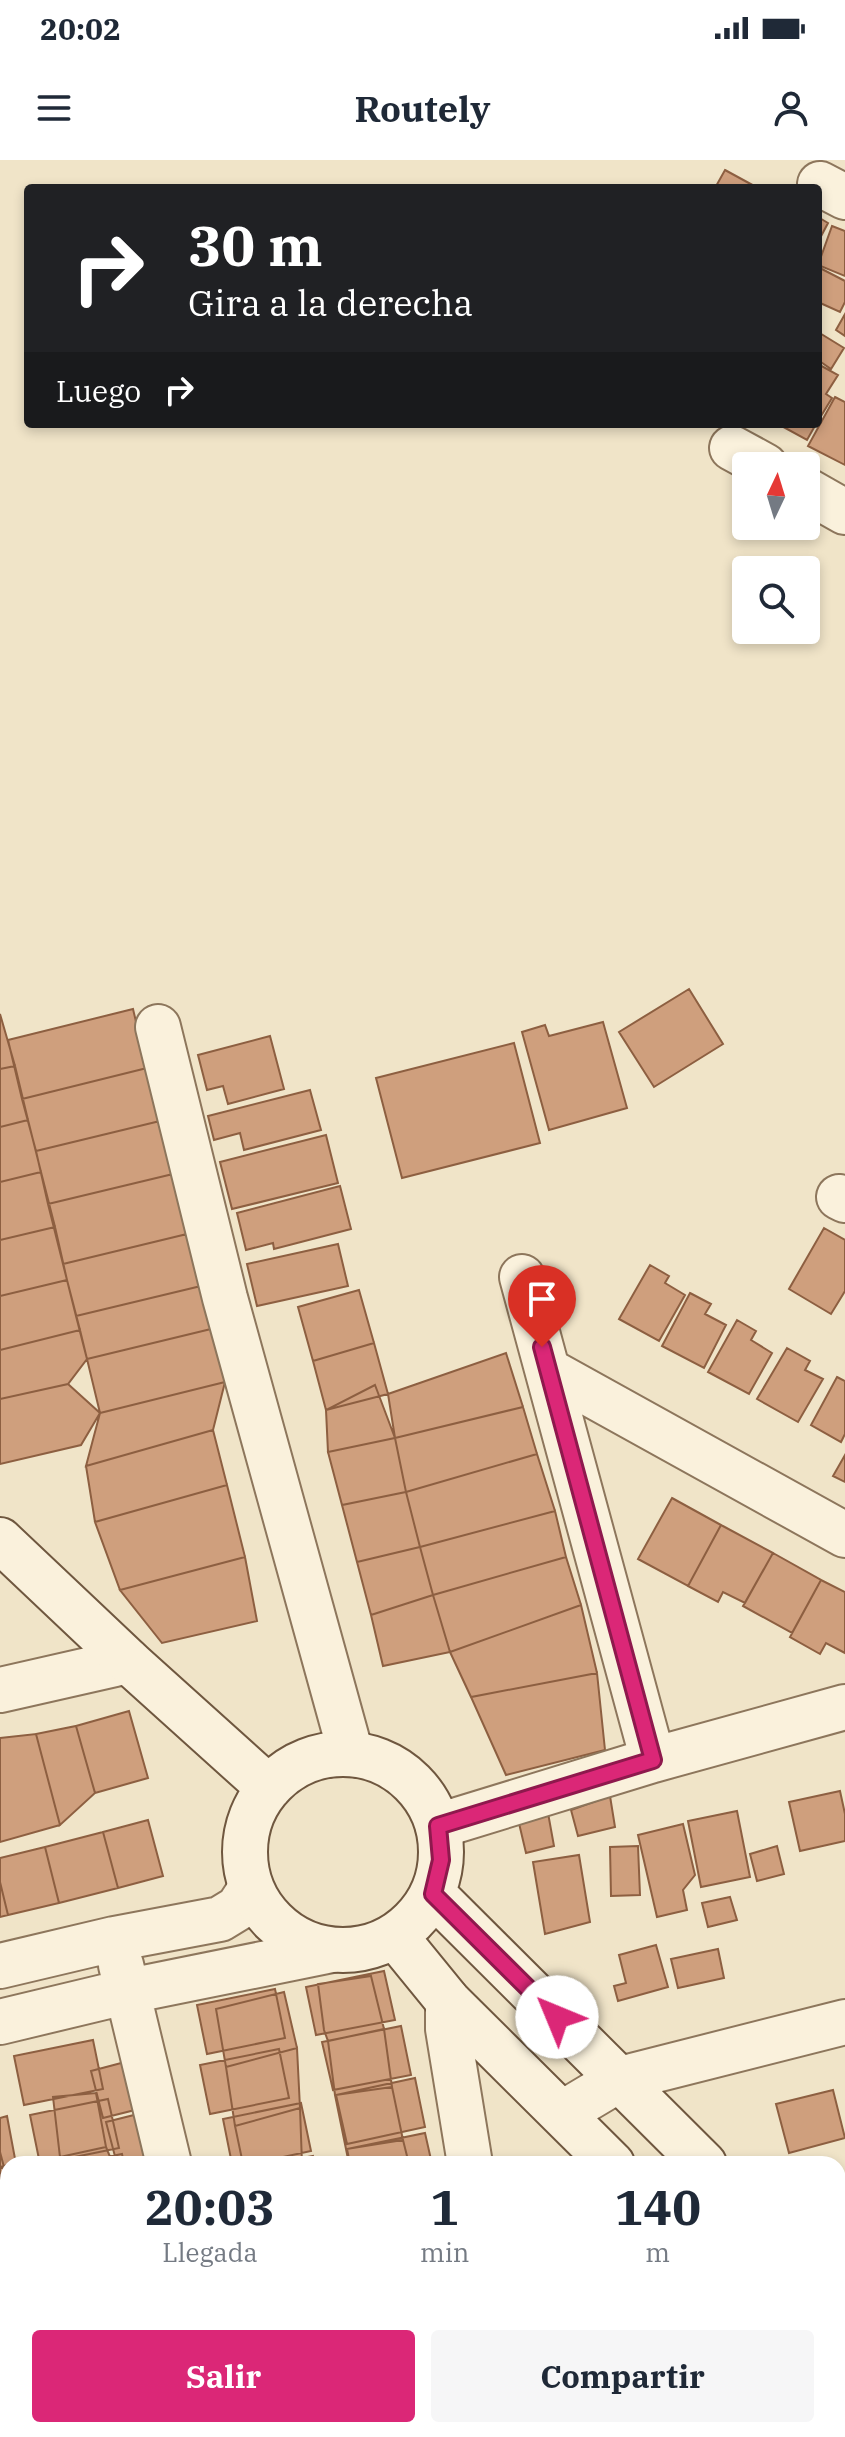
<!DOCTYPE html>
<html lang="es">
<style>
:root{--surface:#fff;--page:#f6f6f7;--text:#1f2937;--muted:#747a83;--accent:#db2777}
body{margin:0;font-family:"IBM Plex Serif",serif;background:var(--page);color:var(--text);height:100vh;display:flex;flex-direction:column;font-size:30px;white-space:nowrap}
*{box-sizing:border-box;margin:0}
p{font-size:26px;color:var(--muted)}
.icon{flex:none;width:44px;height:44px;fill:none;stroke:currentColor;stroke-width:2;stroke-linecap:round;stroke-linejoin:round}
.map{position:relative;flex:1;overflow:hidden}
.sheet{position:absolute;left:0px;top:1996px;width:846px;height:282px;display:flex;flex-direction:column;background:var(--surface);border-radius:24px 24px 0 0;box-shadow:0 4px 12px #0003}
.sheet>*{flex:none}
.guide{position:absolute;left:24px;top:24px;width:798px;height:244px;border-radius:8px;box-shadow:0 4px 12px #0003;background:#202124;color:#fff;overflow:hidden}
.needle{width:52px;rotate:4deg}
.controls{position:absolute;left:732px;top:292px;display:grid;gap:16px}
.controls a{display:grid;place-items:center;width:88px;height:88px;border-radius:8px;background:var(--surface);box-shadow:0 4px 12px #0003;font-size:40px}
.pin{position:absolute;display:grid;place-items:center;width:68px;height:68px;color:#fff;margin:-82px -34px;border-radius:50% 50% 50% 0;rotate:-45deg;box-shadow:0 0 8px #0007}
.pin .icon{rotate:45deg}
.me{position:absolute;width:88px;margin:-44px;rotate:315deg;stroke-linejoin:round;filter:drop-shadow(0 0 6px #0008)}
.turn{display:flex;align-items:center;gap:28px;height:168px;padding:0 32px;font-size:36px}
.turn .icon{width:104px;height:104px;stroke-width:2.5}
.turn b{display:block;font-size:56px;line-height:68px}
.then{display:flex;align-items:center;height:76px;padding:0 32px;background:#0003;gap:16px;font-size:30px}
.eta{display:flex;justify-content:space-evenly;align-items:center;height:136px;text-align:center}
.eta b{font-size:48px;font-weight:800;line-height:56px}
.primary-button{display:flex;gap:16px;margin-top:auto;padding:16px 32px}
.primary-button a{flex:1;height:92px;border-radius:8px;background:var(--accent);color:#fff;font-size:32px;font-weight:800;line-height:92px;text-align:center}
.primary-button a+a{background:var(--page);color:var(--text)}
.status{display:flex;justify-content:space-between;align-items:center;height:56px;padding:0 40px;background:var(--surface);direction:ltr}
.status svg{height:22px;fill:currentColor}
header{display:flex;justify-content:space-between;align-items:center;height:104px;padding:0 32px;background:var(--surface);font-size:36px;font-weight:800}
.map>svg:first-child{display:block}
.building{fill:#cf9f7d;stroke:#8d5f41;stroke-width:2}
.lines{fill:none;stroke-linecap:round;stroke-linejoin:round}
.street-casing{stroke:#8d765c;stroke-width:48}
.secondary-casing{stroke:#6f573f;stroke-width:48}
.street{stroke:#faf1dc;stroke-width:44}
.secondary{stroke:#faf1dc;stroke-width:44}
.route-casing{stroke:#8e194d;stroke-width:20}
.route{stroke:#db2777;stroke-width:14}
</style>
<div class="status"><b>20:02</b><svg viewBox="0 0 49 12"><path d="M0 12V9h3v3zM5 12V6h3v6zM10 12V3h3v9zM15 12V0h3v12zM26 1h20v11H26zM47 4h2v5h-2z"/></svg></div>
<header><svg class="icon" aria-label="menu" viewBox="0 0 24 24"><path d="M4 6h16M4 12h16M4 18h16"/></svg>Routely<svg class="icon" aria-label="person" viewBox="0 0 24 24"><circle cx="12" cy="8" r="4"/><path d="M4 21q1-7 8-7t8 7"/></svg></header>
<div class="map">
<svg width="845" height="2277" viewBox="0 0 845 2277">
<rect width="100%" height="100%" fill="#f0e4c8"/>
<!-- building -->
<path class="building" d="M725 10 758 28H715Z
M818 57 828 63 818 82Z
M832 66 845 71V116L818 105Z
M818 107 845 121V142L840 152 818 142Z
M845 154V176L836 170Z
M818 172 844 188 831 209 818 200Z
M818 204 838 215 826 234 832 238 818 261Z
M835 237 845 242V305L808 286Z
M778 264H816L807 280Z
M689 829 723 884 654 927 619 872Z
M133 849 147 908 22 939 8 880Z
M0 854 15 906 0 909Z
M603 862 627 948 549 970 522 872 545 865 549 876Z
M270 876 284 929 228 944 223 926 207 930 198 895Z
M514 883 540 983 402 1018 376 918Z
M15 906 28 960 0 967V909Z
M147 908 160 961 36 991 22 939Z
M310 930 321 970 244 990 240 973 214 980 208 956Z
M28 960 41 1012 0 1022V967Z
M160 961 173 1014 48 1044 36 991Z
M326 975 338 1023 232 1049 220 1002Z
M41 1012 55 1067 0 1080V1022Z
M173 1014 187 1074 63 1104 48 1044Z
M340 1026 351 1069 274 1089 273 1083 246 1090 237 1053Z
M55 1067 67 1120 0 1136V1080Z
M824 1068 845 1080V1131L831 1154 789 1129Z
M187 1074 201 1126 76 1156 63 1104Z
M338 1084 348 1126 257 1146 247 1104Z
M650 1105 669 1116 665 1123 685 1135 659 1181 619 1159Z
M67 1120 80 1170 0 1190V1136Z
M201 1126 211 1169 87 1199 76 1156Z
M359 1130 374 1183 313 1201 298 1147Z
M690 1133 711 1144 705 1154 726 1165 704 1208 662 1186Z
M737 1160 756 1171 751 1180 772 1193 749 1234 708 1212Z
M211 1169 225 1222 100 1253 87 1199Z
M80 1170 87 1199 68 1224 0 1239V1190Z
M374 1183 388 1234 326 1250 313 1201Z
M787 1188 810 1201 805 1210 823 1219 798 1262 757 1239Z
M506 1193 523 1247 395 1278 388 1234Z
M837 1217 845 1221V1274L841 1282 811 1265Z
M225 1222 213 1270 86 1306 100 1253Z
M68 1224 100 1253 81 1285 0 1304V1239Z
M375 1225 395 1278 328 1292 326 1250Z
M523 1247 537 1294 406 1332 395 1278Z
M213 1270 227 1325 95 1362 86 1306Z
M395 1278 406 1332 342 1345 328 1292Z
M537 1294 555 1351 420 1387 406 1332Z
M845 1295V1322L833 1316Z
M227 1325 245 1397 120 1430 95 1362Z
M406 1332 420 1387 357 1402 342 1345Z
M672 1338 721 1365 688 1426 638 1399Z
M555 1351 566 1397 433 1435 420 1387Z
M721 1365 773 1393 745 1443 723 1432 718 1442 688 1426Z
M420 1387 433 1435 371 1455 357 1402Z
M773 1393 821 1420 792 1473 743 1446Z
M245 1397 257 1461 162 1483 120 1430Z
M566 1397 581 1445 450 1492 433 1435Z
M821 1420 845 1432V1493L826 1483 820 1494 790 1477Z
M433 1435 450 1492 383 1506 371 1455Z
M581 1445 597 1513 471 1537 450 1492Z
M597 1513 605 1590 506 1615 471 1537Z
M129 1551 148 1618 95 1633 76 1566Z
M76 1566 95 1633 60 1665 36 1574Z
M36 1574 60 1665 0 1682V1578Z
M840 1631 845 1654V1681L800 1691 789 1642Z
M610 1636 615 1667 578 1676 571 1650Z
M737 1651 750 1717 701 1727 688 1661Z
M548 1653 554 1686 526 1693 518 1659Z
M148 1660 163 1716 118 1728 103 1672Z
M683 1664 695 1715 683 1730 687 1750 657 1757 638 1675Z
M103 1672 118 1728 59 1743 45 1687Z
M638 1686 640 1735 611 1736 610 1687Z
M777 1686 784 1714 757 1721 750 1694Z
M45 1687 59 1743 8 1755 0 1722V1698Z
M579 1695 590 1762 545 1774 533 1702Z
M0 1722 8 1755 0 1757Z
M730 1737 737 1760 708 1767 702 1743Z
M656 1785 668 1827 618 1841 614 1826 626 1823 619 1795Z
M718 1789 724 1818 678 1828 671 1799Z
M384 1811 395 1860 316 1875 306 1827Z
M371 1816 384 1869 328 1881 324 1870 318 1824Z
M275 1829 285 1878 207 1894 197 1845Z
M284 1832 297 1888 226 1907 216 1849Z
M401 1866 411 1915 333 1930 322 1882Z
M384 1869 392 1927 335 1935 328 1881Z
M93 1880 103 1929 24 1945 14 1896Z
M297 1888 300 1948 235 1966 226 1907Z
M279 1889 289 1938 210 1954 200 1905Z
M159 1893 171 1941 103 1958 91 1911Z
M415 1918 425 1967 347 1984 336 1935Z
M392 1927 403 1980 346 1989 335 1935Z
M833 1930 845 1978 789 1993 776 1944Z
M96 1933 106 1987 60 1997 53 1937Z
M108 1939 119 1988 40 2004 30 1955Z
M301 1943 311 1991 251 2004H232L223 1959Z
M174 1945 186 1991 138 2004H117L106 1962Z
M300 1948 302 2004H243L235 1966Z
M7 1956 16 2004H8V2007L0 2008V1958Z
M425 1973 432 2004H350L347 1989Z
M403 1980 409 2004H349L346 1989Z
M106 1987 113 2004H60V1997Z
M0 1992 8 2022V2026L0 2028Z
M122 1994 124 2004H73Z
M313 1996 315 2004H272Z
M8 2005V2056L0 2057V2007Z
M8 2031V2081L0 2083V2033Z
M8 2064V2114L0 2116V2066Z
M8 2087V2137L0 2139V2089Z
M8 2126V2176L0 2178V2127Z
M8 2142V2192L0 2194V2144Z
M8 2180V2231L0 2233V2182Z
M8 2201V2251L0 2253V2203Z
M8 2230V2270H62L28 2277H0V2232Z
M8 2257V2270H76L78 2277H6L1 2259Z
M136 2270H180L181 2277H101Z"/>
<g class="lines">
<!-- street casing -->
<g class="street-casing">
<path id="street" d="M820 24 845 37
M732 288 765 306
M806 330 845 352
M158 867 225 1138 351 1594
M839 1037 845 1040
M522 1117 653 1600
M549 1211 845 1375
M0 1530 128 1501
M438 1666 653 1600 845 1547
M121 1805 169 2004
M0 1806 114 1779 220 1759 238 1748 251 1728
M448 1841V1869L470 2004
M0 1862 129 1831 332 1790
M563 1953 620 1919 845 1862
M731 2270 755 2277
M653 2277 675 2270"/>
</g>
<!-- secondary casing -->
<g class="secondary-casing">
<path id="secondary" d="M0 1380 128 1501 269 1628
M245 1692a98 98 0 1 1 196 0a98 98 0 1 1-196 0Z
M433 1734 704 2004
M395 1776 448 1841 612 2004
M838 2140 845 2147
M838 2225 845 2231"/>
</g>
<!-- street -->
<use href="#street" class="street"/>
<!-- secondary -->
<use href="#secondary" class="secondary"/>
</g>
<g class="lines">
<!-- route casing -->
<g class="route-casing">
<path id="route" d="M542 1187 653 1600 438 1666 441 1700 433 1734 557 1857"/>
</g>
<!-- route -->
<use href="#route" class="route"/>
</g>
</svg>
<div class="controls">
<a><svg class="needle" viewBox="-14 -14 28 28"><path d="M0-13l5 13h-10z" fill="#e53935"/><path d="M0 13l5-13h-10z" fill="#747a83"/></svg></a>
<a><svg class="icon" aria-label="search" viewBox="0 0 24 24"><circle cx="10" cy="10" r="6"/><path d="M15 15l6 6"/></svg></a>
</div>
<div class="pin" style="left:542px;top:1187px;background:#d93025"><svg class="icon" aria-label="arrive" viewBox="0 0 24 24"><path d="M6 21V4h12l-3 4 3 4H6"/></svg></div>
<svg class="me" style="left:557px;top:1857px" viewBox="-20 -20 40 40"><circle r="19" fill="#fff"/><path d="M0-13L10 11 0 6-10 11z" fill="#db2777"/></svg>
<div class="guide">
<div class="turn"><svg class="icon" aria-label="right" viewBox="0 0 24 24"><path d="M7 20v-9h11M14 6l5 5-5 5"/></svg><div><b>30 m</b>Gira a la derecha</div></div>
<div class="then">Luego<svg class="icon" aria-label="right" viewBox="0 0 24 24"><path d="M7 20v-9h11M14 6l5 5-5 5"/></svg></div>
</div>
<section class="sheet">
<div class="eta">
<div><b>20:03</b><p>Llegada</p></div>
<div><b>1</b><p>min</p></div>
<div><b>140</b><p>m</p></div>
</div>
<div class="primary-button"><a>Salir</a><a>Compartir</a></div>
</section>
</div>
